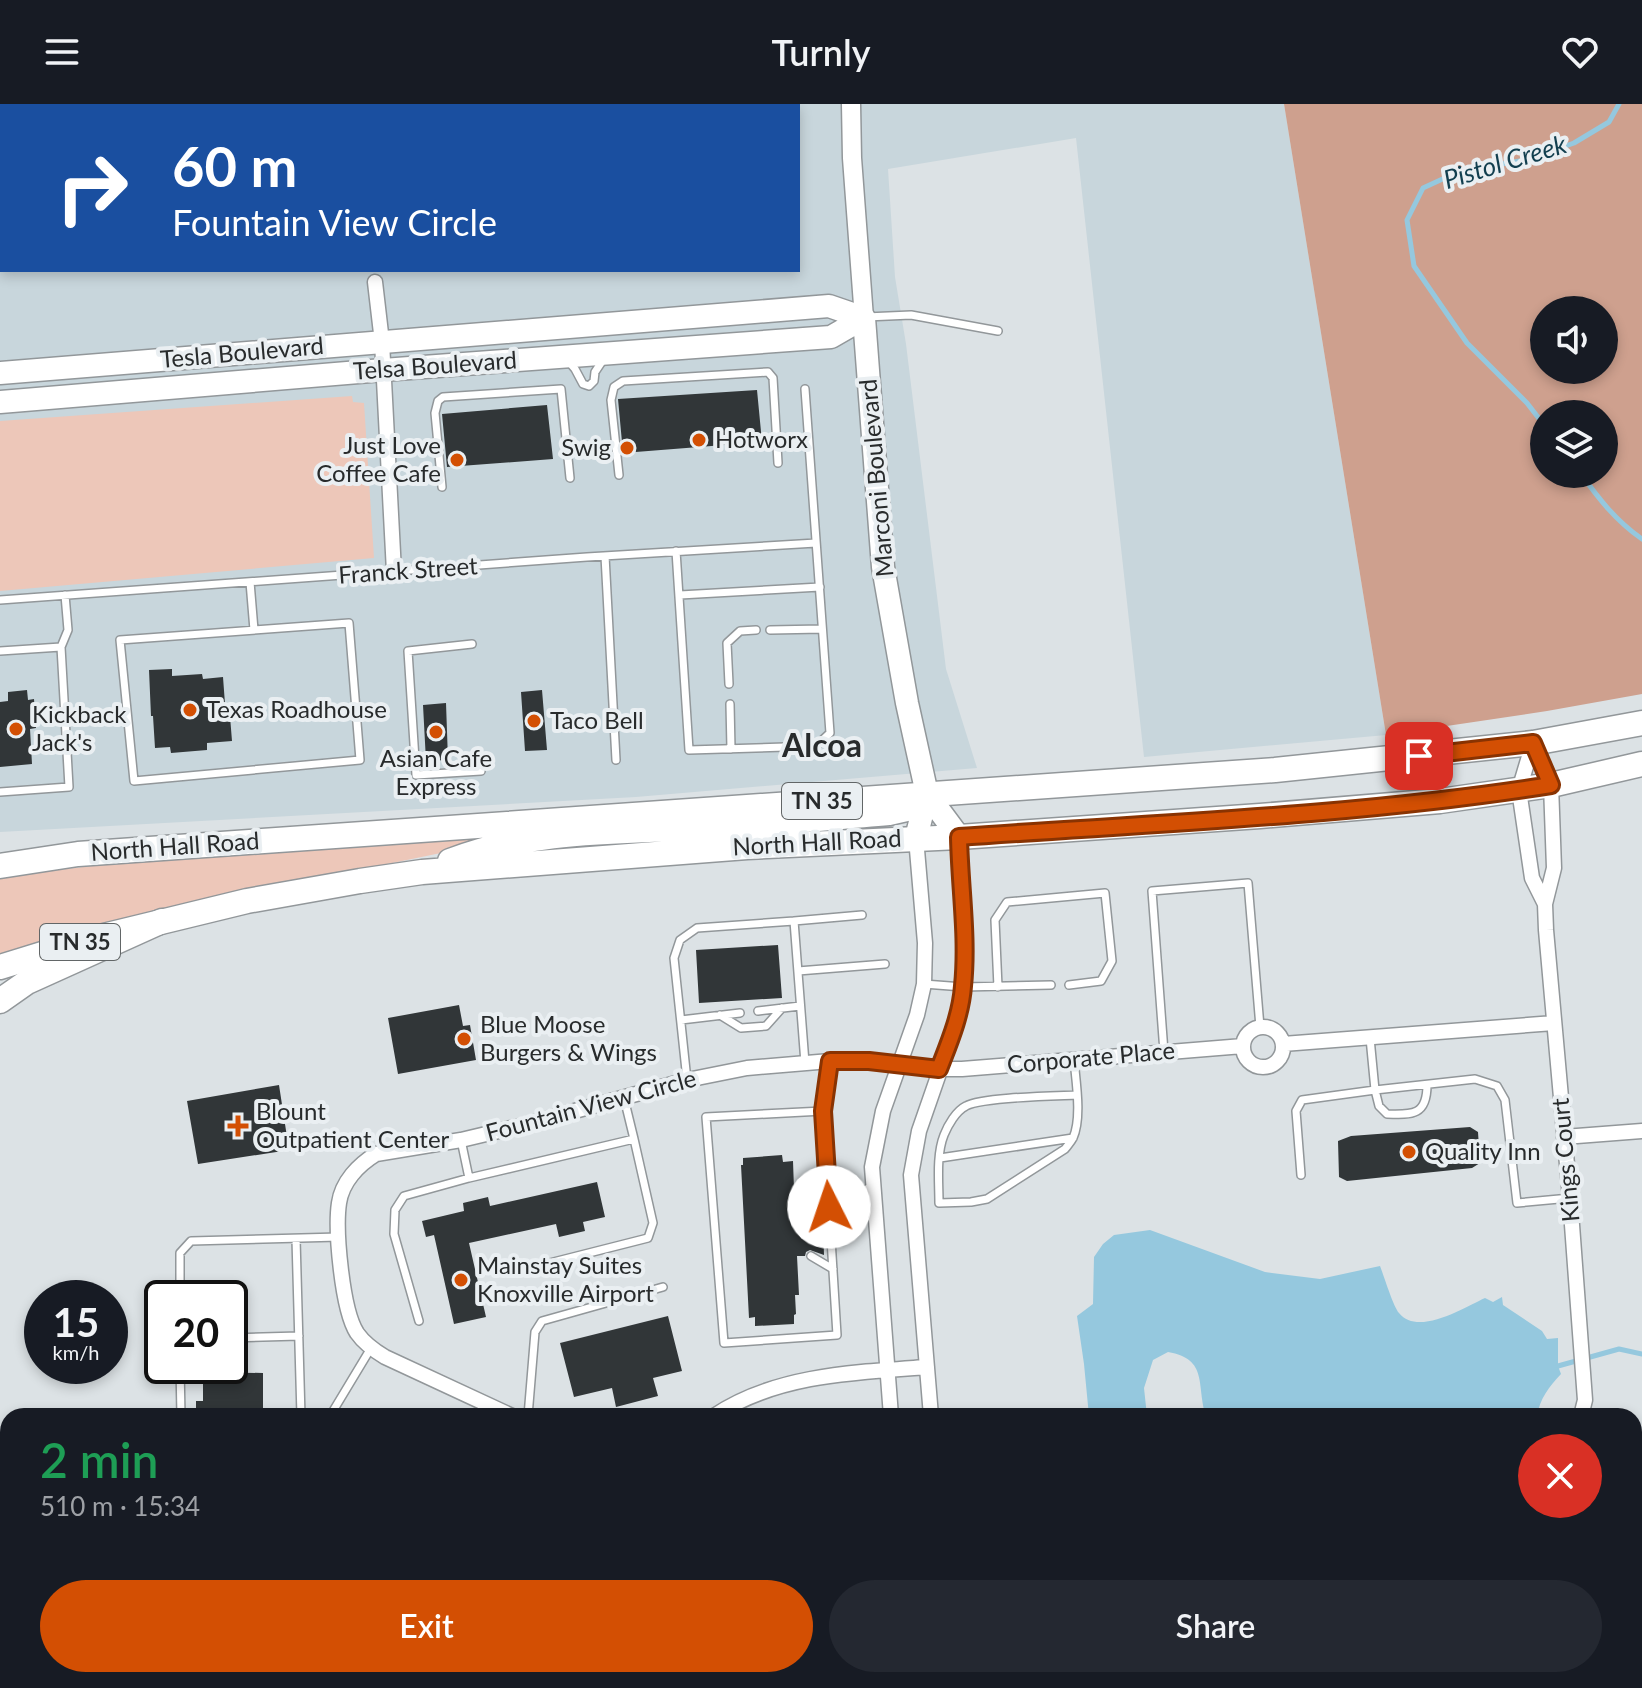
<!DOCTYPE html>
<meta charset="utf-8">
<style>
:root{--surface:#171b24;--page:#242831;--text:#f1f3f6;--muted:#9ea1a6;--accent:#d34f03}
body{margin:0;font-family:Lato,sans-serif;background:var(--page);color:var(--text);height:100vh;display:flex;flex-direction:column;font-size:30px;white-space:nowrap}
*{box-sizing:border-box;margin:0}
p{font-size:26px;color:var(--muted)}
.icon{flex:none;width:44px;height:44px;fill:none;stroke:currentColor;stroke-width:2;stroke-linecap:round;stroke-linejoin:round}
.map{position:relative;flex:1;overflow:hidden}
.sheet{position:absolute;left:0px;top:1304px;width:1642px;height:280px;display:flex;flex-direction:column;background:var(--surface);border-radius:24px 24px 0 0;box-shadow:0 4px 12px #0003}
.sheet>*{flex:none}
.guide{position:absolute;left:0px;top:0px;width:800px;height:168px;box-shadow:0 4px 12px #0003;background:#1a4fa0;color:#fff;overflow:hidden}
.controls{position:absolute;left:1530px;top:192px;display:grid;gap:16px}
.controls a{display:grid;place-items:center;width:88px;height:88px;border-radius:50%;background:var(--surface);box-shadow:0 4px 12px #0003;font-size:40px}
.speed{position:absolute;left:24px;top:1176px;display:flex;gap:16px;font-size:40px;font-weight:700;text-align:center}
.speed>*{display:grid;place-content:center;width:104px;height:104px;border-radius:50%;background:var(--surface);box-shadow:0 4px 12px #0003;line-height:1}
.speed small{font-size:20px;font-weight:400}
.speed .limit{border:4px solid #111;border-radius:12px;background:#fff;color:#111}
.pin{position:absolute;display:grid;place-items:center;width:68px;height:68px;color:#fff;margin:-34px;border-radius:16px;box-shadow:0 4px 12px #0006}
.me{position:absolute;width:88px;margin:-44px;rotate:356deg;stroke-linejoin:round;filter:drop-shadow(0 0 6px #0008)}
.turn{display:flex;align-items:center;gap:28px;height:168px;padding:0 40px;font-size:36px}
.turn .icon{width:104px;height:104px;stroke-width:2.5}
.turn b{display:block;font-size:56px;line-height:68px}
.round{display:grid;place-items:center;flex:none;width:84px;height:84px;border-radius:42px;background:var(--page)}
.summary{display:flex;align-items:center;justify-content:space-between;height:136px;padding:0 40px}
h1{font-size:48px;font-weight:600;line-height:60px;color:#1e9e55}
.action{display:flex;gap:16px;margin-top:auto;padding:16px 40px}
.action a{flex:1;height:92px;border-radius:48px;background:var(--accent);color:#fff;font-size:32px;font-weight:600;line-height:92px;text-align:center}
.action a+a{background:var(--page);color:var(--text)}
header{display:flex;justify-content:space-between;align-items:center;height:104px;padding:0 40px;background:var(--surface);font-size:36px;font-weight:600}
.map>svg:first-child{display:block}
.built{fill:#c8d6dc;fill-rule:evenodd}
.green{fill:#edc7b9}
.forest{fill:#cea08e;fill-rule:evenodd}
.water{fill:#95c8de}
.lines{fill:none;stroke-linecap:round;stroke-linejoin:round}
.stream{stroke:#95c8de;stroke-width:5}
.building{fill:#313638}
.service-casing{stroke:#92979a;stroke-width:10}
.minor-casing{stroke:#92979a;stroke-width:17}
.tertiary-casing{stroke:#92979a;stroke-width:21}
.secondary-casing{stroke:#92979a;stroke-width:25}
.primary-casing{stroke:#92979a;stroke-width:27}
.trunk-casing{stroke:#92979a;stroke-width:27}
.service{stroke:#fff;stroke-width:7}
.minor{stroke:#fff;stroke-width:14}
.tertiary{stroke:#fff;stroke-width:18}
.secondary{stroke:#fff;stroke-width:22}
.primary{stroke:#fff;stroke-width:24}
.trunk{stroke:#fff;stroke-width:24}
.route-casing{stroke:#893302;stroke-width:20}
.route{stroke:#d34f03;stroke-width:14}
.poi-dot{fill:#d34f03;stroke:#eaeff2;stroke-width:3}
.labels{text-anchor:middle;stroke-width:8;stroke-linejoin:round;paint-order:stroke}
.shield{fill:#eaeff2;stroke:#626667;stroke-width:2}
.shield-label{font-size:22px;font-weight:bold;fill:#282b2c}
.street-label{font-size:24px;fill:#282b2c;stroke:#eaeff2}
.poi-label{font-size:24px;fill:#282b2c;stroke:#eaeff2;text-anchor:start}
.water-label{font-size:26px;font-style:italic;fill:#123f4f;stroke:#eaeff2}
.district-label{font-size:32px;font-weight:bold;fill:#282b2c;stroke:#eaeff2}
</style>
<header><svg class="icon" aria-label="menu" viewBox="0 0 24 24"><path d="M4 6h16M4 12h16M4 18h16"/></svg>Turnly<svg class="icon" aria-label="heart" viewBox="0 0 24 24"><path d="M12 20l-8-8c-3-5 5-10 8-4 3-6 11-1 8 4z"/></svg></header>
<div class="map">
<svg width="1642" height="1584" viewBox="0 0 1642 1584">
<rect width="100%" height="100%" fill="#dce2e5"/>
<!-- built -->
<path class="built" d="M0 0H1284L1386 631 1144 653 1076 34 888 65 895 173 906 240 946 565 977 664 636 693 0 728ZM2 2H798V166H2Z"/>
<!-- green -->
<path class="green" d="M352 292 353 298 364 299 374 454 0 487V317Z
M552 726 251 788 0 852V773L125 758Z
M1640 1415 1642 1417V1584H1553L1550 1576H1634V1416Z"/>
<!-- forest -->
<path class="forest" d="M1284 0H1642V590L1547 607 1386 631ZM1544 206H1604V266H1544ZM1544 310H1604V370H1544Z"/>
<!-- water -->
<path class="water" d="M1150 1126 1265 1168 1320 1175 1380 1162C1384 1172 1393 1202 1399 1209 1418 1233 1465 1203 1485 1194L1493 1198 1502 1193 1503 1201 1542 1227 1547 1235 1558 1234V1262L1561 1270C1549 1283 1540 1294 1537 1312H1206C1196 1282 1209 1255 1168 1248L1153 1256 1144 1284 1147 1312H1089L1084 1260 1077 1212 1093 1200 1094 1153 1103 1140 1114 1131Z
M1226 1576H1536L1539 1584H1235Z"/>
<g class="lines">
<!-- stream -->
<path class="stream" d="M1544 321 1527 299 1467 239 1414 162 1407 116 1423 84 1460 67 1526 56 1574 39 1609 18 1619 0
M1581 370C1599 395 1616 417 1642 435
M1558 1262 1619 1245 1642 1250"/>
</g>
<!-- building -->
<path class="building" d="M757 286 762 338 623 349 618 295Z
M547 301 553 355 447 363 442 310Z
M172 565V572L202 570 203 575 223 573 225 600H229L232 637 207 639V646L171 649 170 643 155 644 153 612H151L149 566Z
M27 586 28 596 34 595 36 624 30 625 32 660 0 663V598L8 597V588Z
M542 586 547 646 525 647 521 588Z
M446 599 448 656 426 657 423 601Z
M778 841 782 894 699 899 696 846Z
M459 901 463 922 470 921 476 956 398 970 388 914Z
M279 981 289 1046 198 1060 187 997Z
M1470 1023 1478 1028 1480 1059 1472 1064 1347 1077 1339 1073 1338 1037 1351 1032Z
M782 1051 783 1058 793 1057 794 1085 792 1086 794 1123H803L805 1127 810 1128 819 1122H823L824 1151 810 1146 806 1148 805 1152H797L799 1191H795L796 1210 794 1211V1220L755 1222V1213L749 1214 741 1061H743V1054Z
M597 1078 605 1113 583 1118 585 1127 559 1133 556 1120 469 1139 486 1213 454 1220 434 1131 426 1133 422 1117 464 1107 463 1099 488 1093 490 1102Z
M668 1212 682 1267 653 1274 658 1292 616 1303 612 1284 574 1293 560 1239Z
M203 1268 263 1269V1312H196V1297H203Z"/>
<g class="lines">
<!-- service casing -->
<g class="service-casing">
<path id="service" d="M866 213 911 211 998 227
M569 258 575 265 583 280 589 282 594 277 595 268 603 256
M619 371 611 296 614 283 623 277 768 268 773 274 778 359
M442 383 435 309 438 297 443 293 561 285 570 374
M676 447 689 646 816 642 830 629 805 285
M605 452 616 656
M250 478 254 526
M680 491 820 483
M0 496 587 453 816 439
M349 519 360 656 134 677 120 536Z
M770 526 822 525
M472 540 408 547 416 671 481 667
M0 547 61 543
M729 580 727 539 740 527 756 526
M730 600 731 645
M0 688 69 683 61 543 68 526 65 491
M794 817 862 811
M798 867 885 860
M924 880 963 883 1051 881
M998 883 995 816 1007 798 1105 789 1112 857 1101 877 1069 881
M758 907 800 902
M720 911 741 924 766 922 782 904
M681 916 740 909
M1164 948 1152 787 1248 779 1260 923
M1074 956C1076 978 1082 1014 1073 1034 1071 1038 1068 1041 1065 1045L987 1095 971 1098 939 1099C939 1078 936 1051 944 1031 948 1021 956 1007 966 1002 982 993 1055 992 1077 991
M687 976 674 854 680 836 697 824 794 817 805 959
M1427 981C1427 1011 1413 1011 1387 1010L1379 1002 1375 986 1475 975 1497 982 1505 996 1517 1099 1570 1094
M624 994 634 1035
M823 1007 837 1231 724 1239 706 1013 823 1007 830 957
M940 1054 1073 1034
M1301 1071 1296 1007 1302 996 1375 986 1370 934
M469 1074 634 1035 653 1119 648 1134 518 1167
M809 1122 829 1103 873 1082
M296 1135 301 1312
M811 1152 833 1165
M180 1194V1149L191 1137 339 1133
M419 1217 394 1130 395 1106 404 1092 469 1074 461 1036
M230 1234 299 1232
M180 1262 181 1312
M330 1312 371 1244
M528 1312 535 1228 542 1217 663 1183
M1634 1335 1642 1336
M1634 1410H1642
M681 1576 702 1584
M827 1584 830 1576"/>
</g>
<!-- minor casing -->
<g class="minor-casing">
<path id="minor" d="M375 178 382 238 394 468
M1533 639 1551 681 1554 764 1545 800 1546 826 1570 1094 1585 1296 1581 1312
M1533 639 1519 686 1532 774 1545 800
M1243 943a20 20 0 1 1 40 0a20 20 0 1 1-40 0Z
M1283 940 1554 919
M1564 1033 1642 1027
M512 1312 385 1253C375 1247 364 1239 357 1229 342 1206 335 1126 339 1099 342 1078 358 1061 376 1050L461 1036 524 1021 687 976 747 964 830 957H869L939 965H962L1243 942
M714 1312C775 1271 855 1268 927 1263
M891 1312 872 1063 883 1007 917 911 924 880 925 839 916 734
M931 1312 911 1071 919 1027 952 932 960 904 963 883 965 847 959 733
M902 1584 904 1576
M944 1584 946 1576"/>
</g>
<!-- tertiary casing -->
<g class="tertiary-casing">
<path id="tertiary" d="M851 0 852 54 864 214"/>
</g>
<!-- secondary casing -->
<g class="secondary-casing">
<path id="secondary" d="M864 214 883 463 907 599 927 690 959 733
M0 269 829 202 864 214
M0 298 383 266 831 233 864 214
M916 734 927 690"/>
</g>
<!-- primary casing -->
<g class="primary-casing">
<path id="primary" d="M450 757C528 726 616 728 699 724 762 721 826 714 889 709L911 704 921 696
M0 762 78 750 1275 666 1533 639 1642 619
M0 863 91 835 247 797 360 777 422 768 747 743 959 733 1260 712 1440 697 1551 681 1642 660"/>
</g>
<!-- trunk casing -->
<g class="trunk-casing">
<path id="trunk" d="M0 897 27 878 162 817
M0 1360 8 1366
M0 1390 8 1394
M0 1436 8 1440
M347 1576 367 1584
M458 1576 478 1584"/>
</g>
<!-- service -->
<use href="#service" class="service"/>
<!-- minor -->
<use href="#minor" class="minor"/>
<!-- tertiary -->
<use href="#tertiary" class="tertiary"/>
<!-- secondary -->
<use href="#secondary" class="secondary"/>
<!-- primary -->
<use href="#primary" class="primary"/>
<!-- trunk -->
<use href="#trunk" class="trunk"/>
</g>
<g class="lines">
<!-- route casing -->
<g class="route-casing">
<path id="route" d="M829 1103 823 1007 830 957H869L939 965C949 939 961 911 963 882 968 833 960 783 959 733 1156 719 1355 712 1551 681L1533 639 1419 652"/>
</g>
<!-- route -->
<use href="#route" class="route"/>
</g>
<!-- markers -->
<g class="poi-dot">
<circle cx="699" cy="336" r="8"/>
<circle cx="627" cy="344" r="8"/>
<circle cx="457" cy="356" r="8"/>
<circle cx="190" cy="606" r="8"/>
<circle cx="534" cy="617" r="8"/>
<circle cx="16" cy="625" r="8"/>
<circle cx="436" cy="628" r="8"/>
<circle cx="464" cy="935" r="8"/>
<path d="M234 1010h8v8h8v8h-8v8h-8v-8h-8v-8h8z"/>
<circle cx="1409" cy="1048" r="8"/>
<circle cx="461" cy="1176" r="8"/>
</g>
<g class="labels">
<!-- shield labels -->
<g class="shield">
<rect x="782" y="679" width="80" height="36" rx="6"/>
<rect x="40" y="820" width="80" height="36" rx="6"/>
</g>
<g class="shield-label">
<text x="822" y="705">TN 35</text>
<text x="80" y="846">TN 35</text>
</g>
<!-- street labels -->
<g class="street-label">
<text transform="translate(242 249) rotate(-5)" y="8">Tesla Boulevard</text>
<text transform="translate(435 262) rotate(-4)" y="8">Telsa Boulevard</text>
<text transform="translate(877 374) rotate(-95)" y="8">Marconi Boulevard</text>
<text transform="translate(408 467) rotate(-4)" y="8">Franck Street</text>
<text transform="translate(817 739) rotate(-3)" y="8">North Hall Road</text>
<text transform="translate(175 743) rotate(-4)" y="8">North Hall Road</text>
<text transform="translate(1091 954) rotate(-5)" y="8">Corporate Place</text>
<text transform="translate(591 1002) rotate(-15)" y="8">Fountain View Circle</text>
<text transform="translate(1566 1056) rotate(-95)" y="8">Kings Court</text>
</g>
<!-- poi labels -->
<g class="poi-label">
<text x="715" y="344">Hotworx</text>
<text x="441" y="350" text-anchor="end">Just Love<tspan x="441" dy="28">Coffee Cafe</tspan></text>
<text x="611" y="352" text-anchor="end">Swig</text>
<text x="206" y="614">Texas Roadhouse</text>
<text x="32" y="619">Kickback<tspan x="32" dy="28">Jack's</tspan></text>
<text x="550" y="625">Taco Bell</text>
<text x="436" y="663" text-anchor="middle">Asian Cafe<tspan x="436" dy="28">Express</tspan></text>
<text x="480" y="929">Blue Moose<tspan x="480" dy="28">Burgers &amp; Wings</tspan></text>
<text x="256" y="1016">Blount<tspan x="256" dy="28">Outpatient Center</tspan></text>
<text x="1425" y="1056">Quality Inn</text>
<text x="477" y="1170">Mainstay Suites<tspan x="477" dy="28">Knoxville Airport</tspan></text>
</g>
<!-- water labels -->
<g class="water-label">
<text transform="translate(1505 58) rotate(-17)" y="9">Pistol Creek</text>
</g>
<!-- district labels -->
<g class="district-label">
<text x="822" y="653">Alcoa</text>
</g>
</g>
</svg>
<div class="controls">
<a><svg class="icon" aria-label="sound" viewBox="0 0 24 24"><path d="M4 9h4l5-4v14l-5-4H4zM17 9q2 3 0 6"/></svg></a>
<a><svg class="icon" aria-label="layers" viewBox="0 0 24 24"><path d="M12 4l9 5-9 5-9-5zM3 14l9 5 9-5"/></svg></a>
</div>
<div class="speed"><div>15<small>km/h</small></div><div class="limit">20</div></div>
<div class="pin" style="left:1419px;top:652px;background:#d93025"><svg class="icon" aria-label="arrive" viewBox="0 0 24 24"><path d="M6 21V4h12l-3 4 3 4H6"/></svg></div>
<svg class="me" style="left:829px;top:1103px" viewBox="-20 -20 40 40"><circle r="19" fill="#fff"/><path d="M0-13L10 11 0 6-10 11z" fill="#d34f03"/></svg>
<div class="guide">
<div class="turn"><svg class="icon" aria-label="right" viewBox="0 0 24 24"><path d="M7 20v-9h11M14 6l5 5-5 5"/></svg><div><b>60 m</b>Fountain View Circle</div></div>
</div>
<section class="sheet">
<div class="summary"><div><h1>2 min</h1><p>510 m · 15:34</p></div><a class="round" style="background:#d93025;color:#fff"><svg class="icon" aria-label="close" viewBox="0 0 24 24"><path d="M6 6l12 12M18 6L6 18"/></svg></a></div>
<div class="action"><a>Exit</a><a>Share</a></div>
</section>
</div>
